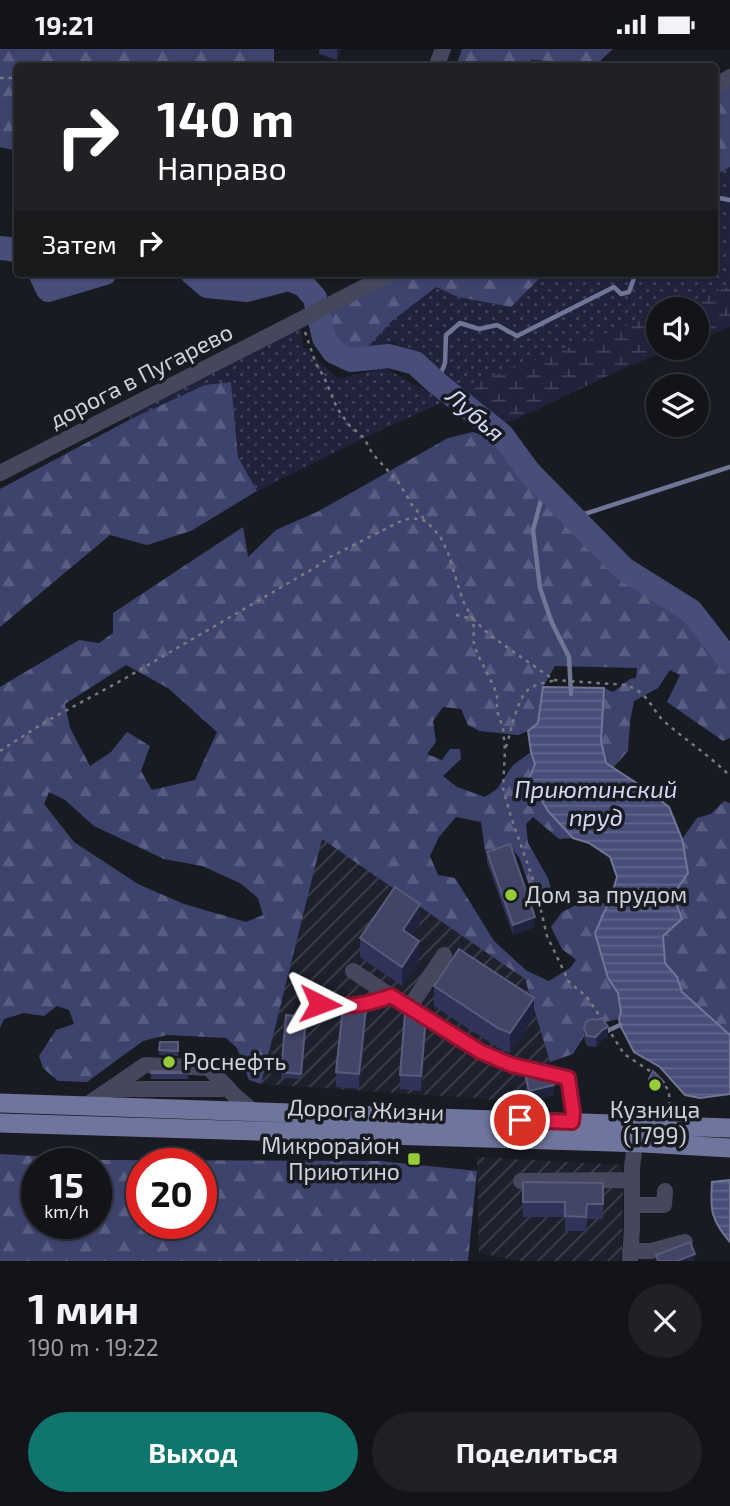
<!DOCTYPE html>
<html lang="ru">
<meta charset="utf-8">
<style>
:root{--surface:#13141a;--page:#202127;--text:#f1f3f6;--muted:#9d9ea2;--line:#323339;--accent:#0f766e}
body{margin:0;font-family:"Exo 2",sans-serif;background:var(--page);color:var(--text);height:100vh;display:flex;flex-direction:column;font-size:26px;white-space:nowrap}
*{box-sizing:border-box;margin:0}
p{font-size:23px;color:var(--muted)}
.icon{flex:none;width:38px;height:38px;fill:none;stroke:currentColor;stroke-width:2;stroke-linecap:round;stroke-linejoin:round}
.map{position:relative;height:1212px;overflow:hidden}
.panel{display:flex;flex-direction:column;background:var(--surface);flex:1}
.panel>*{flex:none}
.top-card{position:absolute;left:14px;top:14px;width:704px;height:214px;border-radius:7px;box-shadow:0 2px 5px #0004,0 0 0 2px var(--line);background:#202124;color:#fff;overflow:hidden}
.fabs{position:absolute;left:646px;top:248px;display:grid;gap:14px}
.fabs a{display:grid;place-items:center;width:63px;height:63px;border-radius:50%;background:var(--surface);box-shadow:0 2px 5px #0004,0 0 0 2px var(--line);font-size:35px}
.speed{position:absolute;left:21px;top:1099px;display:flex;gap:14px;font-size:35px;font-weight:700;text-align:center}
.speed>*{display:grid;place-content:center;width:91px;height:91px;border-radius:50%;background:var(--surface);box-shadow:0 2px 5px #0004,0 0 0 2px var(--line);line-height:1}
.speed small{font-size:18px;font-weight:400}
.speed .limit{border:10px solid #d22;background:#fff;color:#111}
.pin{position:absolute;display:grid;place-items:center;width:60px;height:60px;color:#fff;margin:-30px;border:4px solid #fff;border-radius:50%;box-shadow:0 2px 7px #0007}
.me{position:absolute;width:77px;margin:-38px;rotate:93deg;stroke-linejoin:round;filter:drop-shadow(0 0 5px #0008)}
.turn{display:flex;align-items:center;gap:24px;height:147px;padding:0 28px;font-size:32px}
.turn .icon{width:91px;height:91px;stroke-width:2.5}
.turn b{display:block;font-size:49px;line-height:60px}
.then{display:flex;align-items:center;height:66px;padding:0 28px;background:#0003;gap:14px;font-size:26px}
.round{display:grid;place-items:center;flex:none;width:74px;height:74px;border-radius:37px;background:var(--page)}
.summary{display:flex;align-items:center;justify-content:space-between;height:119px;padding:0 28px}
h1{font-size:42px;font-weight:700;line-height:52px}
.action{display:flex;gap:14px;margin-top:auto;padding:14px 28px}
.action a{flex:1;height:80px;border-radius:42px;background:var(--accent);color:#fff;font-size:28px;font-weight:700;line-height:80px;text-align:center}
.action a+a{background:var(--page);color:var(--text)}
.status{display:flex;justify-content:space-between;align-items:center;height:49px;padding:0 35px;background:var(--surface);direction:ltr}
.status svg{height:19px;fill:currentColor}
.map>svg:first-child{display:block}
.industrial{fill:url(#industrial-furrows)}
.grass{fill:url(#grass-dots)}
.forest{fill:url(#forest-firs);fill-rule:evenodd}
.wetland{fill:url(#wetland-marsh)}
.water{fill:url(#water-rules);stroke:#717596;stroke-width:2}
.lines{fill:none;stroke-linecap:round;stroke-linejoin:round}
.stream{stroke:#717596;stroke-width:4.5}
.river{stroke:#484d7a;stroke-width:24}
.path{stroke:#797a80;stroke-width:2.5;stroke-dasharray:3.5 5;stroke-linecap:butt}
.minor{stroke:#45485c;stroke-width:16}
.major{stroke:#6f759d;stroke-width:19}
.wall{fill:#31345a}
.shaded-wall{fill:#20233e}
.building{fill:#424568;stroke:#595b79;stroke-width:2}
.route-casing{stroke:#92132f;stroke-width:18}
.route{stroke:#e11d48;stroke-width:12}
.poi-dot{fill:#96cc3a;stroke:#191b22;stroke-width:2.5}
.labels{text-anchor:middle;stroke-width:7;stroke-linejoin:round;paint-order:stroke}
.street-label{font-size:23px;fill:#d1d2d7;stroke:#191b22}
.poi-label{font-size:23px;fill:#d1d2d7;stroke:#191b22;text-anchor:start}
.water-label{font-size:24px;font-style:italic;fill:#d2d7f5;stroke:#191b22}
</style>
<div class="status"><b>19:21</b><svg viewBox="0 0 49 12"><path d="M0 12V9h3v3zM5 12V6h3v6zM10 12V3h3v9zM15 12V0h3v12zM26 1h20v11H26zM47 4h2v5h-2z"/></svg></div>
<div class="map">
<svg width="730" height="1212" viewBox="0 0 730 1212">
<defs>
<pattern id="industrial-furrows" width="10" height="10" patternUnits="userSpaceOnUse" patternTransform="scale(1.75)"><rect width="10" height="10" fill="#1e202d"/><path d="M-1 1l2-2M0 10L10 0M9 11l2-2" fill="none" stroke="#3e404b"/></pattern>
<pattern id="grass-dots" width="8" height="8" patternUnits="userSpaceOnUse" patternTransform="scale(1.75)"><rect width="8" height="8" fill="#21233d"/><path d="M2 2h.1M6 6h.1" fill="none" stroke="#404258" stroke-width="1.8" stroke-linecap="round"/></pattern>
<pattern id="forest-firs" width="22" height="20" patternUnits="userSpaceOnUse" patternTransform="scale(1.75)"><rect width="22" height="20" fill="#3e436e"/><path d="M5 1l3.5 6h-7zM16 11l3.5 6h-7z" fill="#595d82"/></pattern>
<pattern id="wetland-marsh" width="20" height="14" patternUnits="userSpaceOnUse" patternTransform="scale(1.75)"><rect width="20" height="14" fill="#21233d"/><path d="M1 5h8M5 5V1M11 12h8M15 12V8" fill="none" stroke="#404258"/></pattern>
<pattern id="water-rules" width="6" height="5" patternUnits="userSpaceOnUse" patternTransform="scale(1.75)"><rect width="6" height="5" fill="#484d7a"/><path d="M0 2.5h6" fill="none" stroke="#61668c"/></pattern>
</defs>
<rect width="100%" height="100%" fill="#191b22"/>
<!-- industrial -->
<path class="industrial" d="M322 789 525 930 550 1013V1033L554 1046 530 1052V1055L475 1049 261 1035Z
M477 1108 621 1116 623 1131 622 1208 620 1212H521L479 1204Z"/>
<!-- grass -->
<path class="grass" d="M730 118V237L668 261H658V265L458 340 432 319 393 293 371 304 363 303 392 272 436 238 458 248 511 258 545 224H714V127Z
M301 279 303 297 338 330 385 319 437 348 441 354 359 391 257 442 238 408 231 333 129 371 130 365Z"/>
<!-- forest -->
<path class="forest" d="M0 0H274V17L18 18 17 102 0 98Z
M462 0H613L597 15 532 11 523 17H456Z
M730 37V118L714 127V46Z
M401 224H545L511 258 458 248 436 238 392 272 363 303 347 305 331 291 329 265Z
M231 333 238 408 257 442 191 482 147 496 110 486 0 578V440L129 371 205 336Z
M473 383 492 390 566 475 617 525 681 567 721 616 730 623V689L723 692 667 653 680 626 670 621 658 639 634 652 630 673 628 702 613 719 606 714 601 692 604 639 613 643 630 630 636 629 637 619 555 617 543 638 538 674 528 682 518 686 480 682 468 676 461 660 443 658 433 672 436 693 427 705 442 711 450 700H460L461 710 443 727 457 738 485 748 497 740 513 716 531 703 535 715 548 762 573 789 559 790 533 768 526 775 528 794 548 829 552 845 535 853 519 808 512 800 485 802 481 773 456 768 439 788 430 807 438 826 455 829 494 892 527 922 549 932 570 919 576 911 562 900 551 878 562 863 590 849 607 856 595 884 608 929 618 944 621 963 619 970 591 976 573 1005 550 1013 525 930 322 790 261 1035 249 1031 237 999 226 989 167 986 143 992 87 1033 58 1032 43 1019 39 1007 56 981 74 975 69 961 57 957 44 967 24 964 4 970 0 979V638L79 591 99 594 113 584V564L243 478 248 508 276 481 319 462 448 389ZM126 616 168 639 217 683 195 731 152 741 141 722 150 697 127 683 111 703 90 717 70 679 65 655ZM49 743 65 751 94 777 164 810 202 817 240 834 258 849 263 866 246 873 184 855 138 835 74 793 44 755Z
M724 752 730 754V986L682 943 677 928 665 914 663 887 682 870 673 846 688 824 682 790 697 769 711 765Z
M0 1105 105 1111 380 1112 477 1122 468 1212H0ZM37 1115H96V1174H37ZM142 1115H201V1174H142Z"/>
<!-- wetland -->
<path class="wetland" d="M730 237V278L697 291 696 261H668Z
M658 265V299H675L624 319 517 370 497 376 458 340Z"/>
<!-- water -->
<path class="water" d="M543 638 604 639 601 692 606 714 641 737 669 758 682 790 688 824 673 846 682 870 663 887 665 914 677 928 682 943 730 986V1045L700 1049 685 1046 660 1018 634 1003 620 976 619 970 621 963 618 944 608 929 595 884 611 848 617 828 610 808 589 794 573 789 548 762 529 730 535 715 531 703 528 682 538 674Z
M730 1131V1193C711 1171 710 1161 712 1133Z"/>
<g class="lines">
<!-- stream -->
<path class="stream" d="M714 148 730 151
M437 334 445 314 446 286 460 274 479 280 497 276 517 287 614 238 621 245 629 243 636 224
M544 440 533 481 540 539 552 574 569 608 571 645
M572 469 730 418
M605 983 620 976"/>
<!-- river -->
<path class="river" d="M0 199 18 201
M40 224 48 241 105 224
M192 224 207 237 247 241 289 230 304 236 315 249 324 289 334 303 351 311 389 307 415 314 437 334 502 386 529 423 624 520 691 562 730 612"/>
<!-- path -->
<path class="path" d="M0 29H18
M305 283 316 315 324 328 337 359 349 376 364 389 372 404 399 434 412 456 426 472
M456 566 473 570 491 587 554 631 626 636C633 639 640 642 645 648 653 656 656 666 666 674 687 692 710 707 730 727
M506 698C511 683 517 649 529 640 536 635 547 633 556 631
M0 702 45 673 124 630 316 518 330 508 403 471 412 469 426 472 440 487 448 504 463 552 473 570 474 582 473 591 477 604 494 638 497 647V662L503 679 505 701 503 739 511 768 535 836 547 887 569 933 587 948 601 969
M607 978 624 1005 659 1028 669 1042 670 1063"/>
<!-- minor -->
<path class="minor" d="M436 18 443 0
M714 38 730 28
M0 424 392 224
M353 922 415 963 481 1003 512 1016 568 1029 573 1063 572 1073
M320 955C350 958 363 957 392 947
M409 959 444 906
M173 1017 209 1019 234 1046 253 1062
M111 1040H229
M85 1057 145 1016 165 1017
M521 1132 632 1131
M632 1156H664L665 1142
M630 1202H651L685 1193
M630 1212 632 1179V1119L635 1093"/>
<!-- major -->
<path class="major" d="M0 1054 730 1079
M0 1074 644 1094 730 1099"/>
</g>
<!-- wall -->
<path class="wall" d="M319 0H341L337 11 319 5Z
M487 803 535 878 513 886 487 813Z
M420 875 412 887 419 912 402 937 360 908V889Z
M434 937 534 968 510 1004 498 999 434 957Z
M306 968 301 1030 281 1029V1023Z
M366 974 359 1040 336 1038V1023Z
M584 979 608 988 602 991 596 998 587 997 584 989Z
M426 982 421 1042 400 1040V1026Z
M160 993H178V1007L159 1006Z
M151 1022 188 1023V1030H151Z
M526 1029 554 1046 529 1052 526 1039Z
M649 1030 664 1038 657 1042 651 1041 649 1035Z
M523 1133 603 1134V1170H587L586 1182H565V1168H523Z"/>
<!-- shaded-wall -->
<path class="shaded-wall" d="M337 0H341L337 11Z
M420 855V875L403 901V881Z
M535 868V878L513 886V876Z
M419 892V912L402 937V918Z
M534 949V968L510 1004V984Z
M366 959V974L359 1040V1025Z
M426 967V982L421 1042V1027Z
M608 978V988L602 991 596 998V988L602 981Z
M664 1033V1038L657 1042V1037Z
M554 1036V1046L529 1052V1042Z
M695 1205V1212H677Z"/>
<!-- building -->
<path class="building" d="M510 795 535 868 513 876 487 803Z
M395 838 420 855 403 881 419 892 402 918 360 889Z
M459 900 534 949 510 984 498 979 434 937Z
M343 957 366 959 359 1025 336 1023Z
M405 964 426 967 421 1027 400 1026Z
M286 966 306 968 301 1025 281 1023Z
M602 969 608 978 602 981 596 988 587 987 584 979 586 973 591 970 597 971Z
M160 993H178V1002L159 1001Z
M151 1022 188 1023V1024H151Z
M653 1022 664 1033 657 1037 651 1036 649 1030Z
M545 1025 551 1026 554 1036 529 1042 526 1029Z
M523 1133 603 1134V1155H587L586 1168 565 1167V1153H523Z
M690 1193 695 1205 677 1212H658L656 1206Z"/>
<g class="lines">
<!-- route casing -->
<g class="route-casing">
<path id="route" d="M320 955C350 958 363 957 391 947L481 1003 512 1016 568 1029 573 1063 572 1073 520 1071"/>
</g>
<!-- route -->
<use href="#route" class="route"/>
</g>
<!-- markers -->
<g class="poi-dot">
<circle cx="511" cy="846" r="7"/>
<circle cx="169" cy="1013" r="7"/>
<circle cx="655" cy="1036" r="7"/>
<rect x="407" y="1103" width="14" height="14" rx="3.5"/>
</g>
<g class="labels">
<!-- street labels -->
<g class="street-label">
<text transform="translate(141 327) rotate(-27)" y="8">дорога в Пугарево</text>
<text transform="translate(366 1061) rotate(2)" y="8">Дорога Жизни</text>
</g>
<!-- poi labels -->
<g class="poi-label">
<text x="525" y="854">Дом за прудом</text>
<text x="183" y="1021">Роснефть</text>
<text x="655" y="1069" text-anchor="middle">Кузница<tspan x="655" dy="26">(1799)</tspan></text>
<text x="400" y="1105" text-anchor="end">Микрорайон<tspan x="400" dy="26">Приютино</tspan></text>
</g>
<!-- water labels -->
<g class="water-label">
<text transform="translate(475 366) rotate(41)" y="8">Лубья</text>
<text x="596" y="749">Приютинский<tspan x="596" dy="28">пруд</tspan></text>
</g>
</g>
</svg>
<div class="fabs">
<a><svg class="icon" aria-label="sound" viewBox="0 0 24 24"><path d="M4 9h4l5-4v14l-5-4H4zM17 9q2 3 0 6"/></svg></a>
<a><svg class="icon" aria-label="layers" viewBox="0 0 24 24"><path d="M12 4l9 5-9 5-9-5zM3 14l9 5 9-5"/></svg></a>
</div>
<div class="speed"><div>15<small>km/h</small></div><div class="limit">20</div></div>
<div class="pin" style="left:520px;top:1071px;background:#d93025"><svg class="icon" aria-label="arrive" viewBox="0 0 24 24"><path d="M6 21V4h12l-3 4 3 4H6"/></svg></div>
<svg class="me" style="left:320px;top:955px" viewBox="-20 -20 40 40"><path d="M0-17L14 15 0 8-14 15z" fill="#e11d48" stroke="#fff" stroke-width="4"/></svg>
<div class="top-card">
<div class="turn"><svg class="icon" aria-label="right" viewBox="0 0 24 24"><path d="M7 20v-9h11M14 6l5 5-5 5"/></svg><div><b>140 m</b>Направо</div></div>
<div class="then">Затем<svg class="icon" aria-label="right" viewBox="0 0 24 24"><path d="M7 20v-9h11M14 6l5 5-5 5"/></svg></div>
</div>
</div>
<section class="panel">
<div class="summary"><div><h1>1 мин</h1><p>190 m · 19:22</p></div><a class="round"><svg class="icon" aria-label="close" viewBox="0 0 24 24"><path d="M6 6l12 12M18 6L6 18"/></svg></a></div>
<div class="action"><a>Выход</a><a>Поделиться</a></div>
</section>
